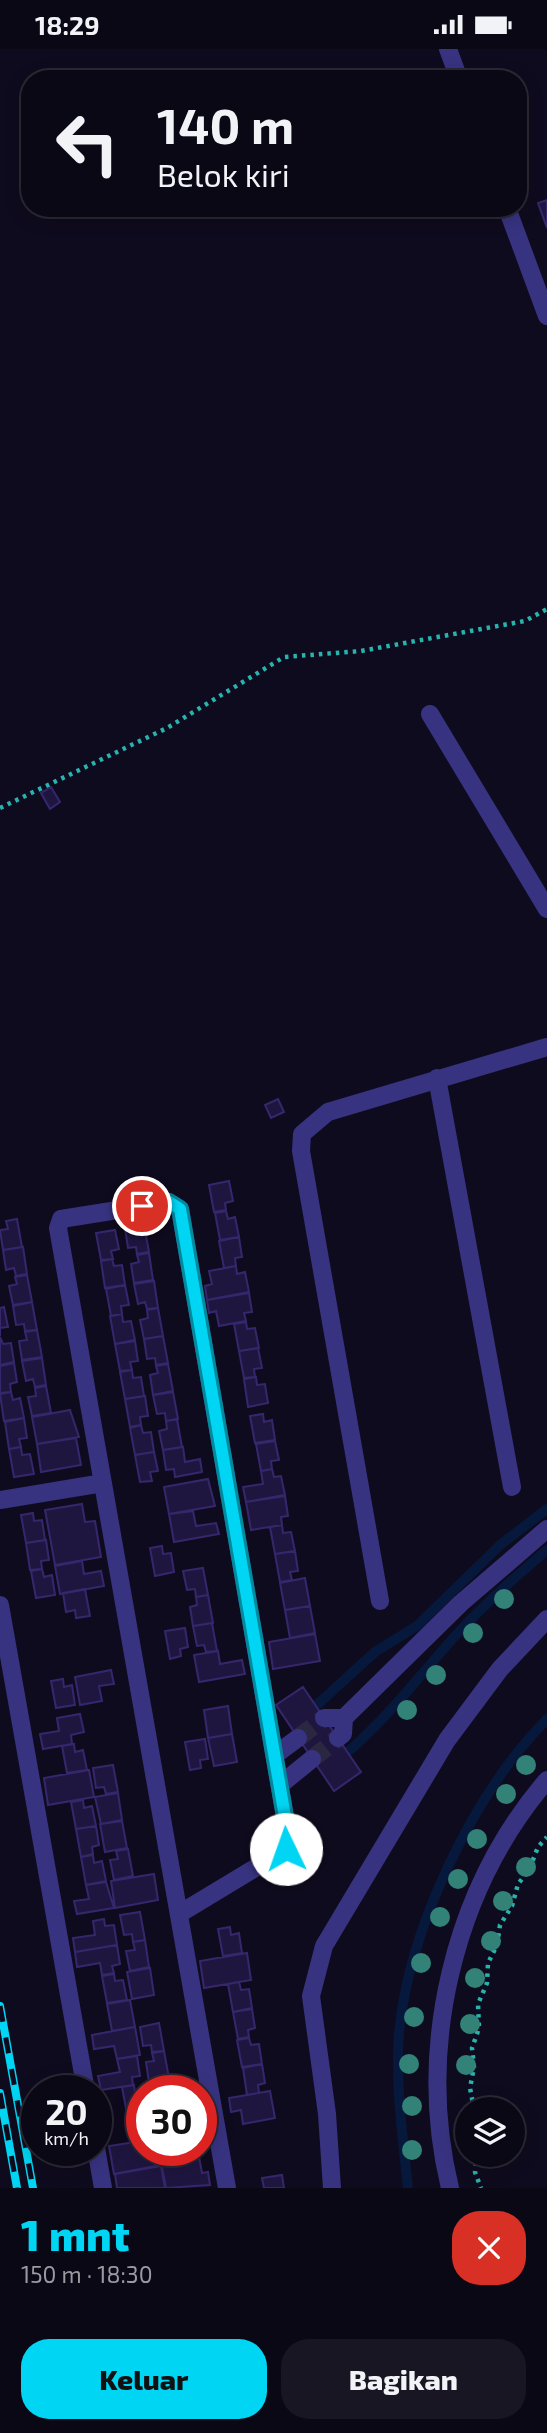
<!DOCTYPE html>
<html lang="id">
<meta charset="utf-8">
<style>
:root{--surface:#0b0816;--page:#191623;--text:#f1f3f6;--muted:#9a9aa1;--line:#2b2935;--accent:#00d5f3}
body{margin:0;font-family:"Exo 2",sans-serif;background:var(--page);color:var(--text);height:100vh;display:flex;flex-direction:column;font-size:26px;white-space:nowrap}
*{box-sizing:border-box;margin:0}
p{font-size:23px;color:var(--muted)}
.icon{flex:none;width:38px;height:38px;fill:none;stroke:currentColor;stroke-width:2;stroke-linecap:round;stroke-linejoin:round}
.map{position:relative;height:2139px;overflow:hidden}
.sheet{display:flex;flex-direction:column;background:var(--surface);flex:1}
.sheet>*{flex:none}
.guide{position:absolute;left:21px;top:21px;width:506px;height:147px;border-radius:28px;box-shadow:0 4px 18px #0003,0 0 0 2px var(--line);background:#0b0816;color:var(--text);overflow:hidden}
.tools{position:absolute;left:455px;top:2048px;display:grid;gap:14px}
.tools a{display:grid;place-items:center;width:70px;height:70px;border-radius:50%;background:var(--surface);box-shadow:0 4px 18px #0003,0 0 0 2px var(--line);font-size:35px}
.speed{position:absolute;left:21px;top:2026px;display:flex;gap:14px;font-size:35px;font-weight:700;text-align:center}
.speed>*{display:grid;place-content:center;width:91px;height:91px;border-radius:50%;background:var(--surface);box-shadow:0 4px 18px #0003,0 0 0 2px var(--line);line-height:1}
.speed small{font-size:18px;font-weight:400}
.speed .limit{border:10px solid #d22;background:#fff;color:#111}
.pin{position:absolute;display:grid;place-items:center;width:60px;height:60px;color:#fff;margin:-30px;border:4px solid #fff;border-radius:50%;box-shadow:0 2px 7px #0007}
.me{position:absolute;width:77px;margin:-38px;rotate:357deg;stroke-linejoin:round;filter:drop-shadow(0 0 5px #0008)}
.turn{display:flex;align-items:center;gap:24px;height:147px;padding:0 21px;font-size:32px}
.turn .icon{width:91px;height:91px;stroke-width:2.5}
.turn b{display:block;font-size:49px;line-height:60px}
.round{display:grid;place-items:center;flex:none;width:74px;height:74px;border-radius:28px;background:var(--page)}
.headline{display:flex;align-items:center;justify-content:space-between;height:119px;padding:0 21px}
h1{font-size:42px;font-weight:800;line-height:52px;color:var(--accent)}
.action{display:flex;gap:14px;margin-top:auto;padding:14px 21px}
.action a{flex:1;height:80px;border-radius:28px;background:var(--accent);color:#111;font-size:28px;font-weight:800;line-height:80px;text-align:center}
.action a+a{background:var(--page);color:var(--text)}
.status{display:flex;justify-content:space-between;align-items:center;height:49px;padding:0 35px;background:var(--surface);direction:ltr}
.status svg{height:19px;fill:currentColor}
.map>svg:first-child{display:block}
.lines{fill:none;stroke-linecap:round;stroke-linejoin:round}
.stream{stroke:#06193c;stroke-width:10}
.building{fill:#1f1640;stroke:#36276d;stroke-width:2}
.street-tunnel{stroke:#2c2740;stroke-width:18;stroke-dasharray:18 9;stroke-linecap:butt}
.path{stroke:#27b4af;stroke-width:4.5;stroke-dasharray:3.5 5;stroke-linecap:butt}
.street{stroke:#383380;stroke-width:18}
.rail-casing{stroke:#00d5f3;stroke-width:8}
.rail{stroke:#0f0b1e;stroke-width:5;stroke-dasharray:16;stroke-linecap:butt}
.tree{fill:#328278}
.route-casing{stroke:#008a9e;stroke-width:18}
.route{stroke:#00d5f3;stroke-width:12}
</style>
<div class="status"><b>18:29</b><svg viewBox="0 0 49 12"><path d="M0 12V9h3v3zM5 12V6h3v6zM10 12V3h3v9zM15 12V0h3v12zM26 1h20v11H26zM47 4h2v5h-2z"/></svg></div>
<div class="map">
<svg width="547" height="2139" viewBox="0 0 547 2139">
<rect width="100%" height="100%" fill="#0f0b1e"/>
<g class="lines">
<!-- stream -->
<path class="stream" d="M318 1655 375 1603 417 1577 500 1496 547 1460
M350 1701C390 1666 421 1625 456 1586 484 1555 515 1528 547 1501
M408 2139C403 2090 395 2033 399 1984 409 1879 473 1745 547 1670"/>
</g>
<!-- building -->
<path class="building" d="M547 151V179L538 154Z
M51 738 60 753 50 760 41 744Z
M278 1050 284 1063 271 1069 265 1056Z
M229 1132 233 1152 225 1154 226 1161 214 1163 209 1136Z
M226 1162 228 1170 235 1168 239 1188 220 1191 215 1164Z
M17 1170 22 1198 3 1201 0 1181 8 1180 6 1172Z
M144 1176 149 1203 137 1205 136 1198 128 1199 125 1179Z
M115 1181 119 1200 111 1202 113 1210 101 1211 96 1184Z
M239 1188 242 1208 235 1209 236 1217 224 1219 219 1192Z
M23 1198 27 1225 16 1227 14 1219 6 1221 3 1201Z
M149 1204 153 1231 134 1234 131 1215 139 1213 137 1206Z
M112 1210 114 1217 122 1216 125 1236 105 1239 101 1212Z
M236 1217 237 1225 245 1223 249 1243 207 1251 205 1237 212 1235 209 1222Z
M27 1226 32 1253 13 1256 9 1237 17 1235 15 1228Z
M154 1232 158 1259 147 1260 145 1253 138 1255 134 1235Z
M125 1236 129 1256 121 1257 122 1265 111 1267 106 1240Z
M249 1244 252 1263 244 1264 246 1272 219 1277 216 1262 209 1264 207 1251Z
M32 1253 37 1281 25 1282 24 1275 16 1276 13 1257Z
M4 1258 8 1278 0 1279V1287V1259Z
M158 1259 163 1287 144 1290 140 1271 148 1269 147 1261Z
M122 1265 123 1273 131 1272 135 1291 115 1295 110 1267Z
M246 1273 247 1280 255 1279 259 1299 239 1302 234 1275Z
M37 1281 42 1308 22 1311 19 1292 27 1291 25 1283Z
M163 1287 168 1314 156 1316 155 1309 147 1310 144 1290Z
M0 1288 3 1295 11 1294 14 1313 0 1316Z
M135 1292 138 1312 130 1313 132 1321 120 1322 115 1295Z
M258 1299 262 1319 254 1320 255 1328 244 1329 239 1302Z
M42 1309 46 1336 35 1338 33 1330 26 1332 22 1312Z
M14 1314 17 1333 10 1335 11 1343 0 1344V1317Z
M168 1315 173 1342 153 1346 150 1326 158 1324 156 1317Z
M132 1321 133 1329 141 1328 144 1347 125 1350 120 1323Z
M256 1328 257 1336 265 1335 268 1354 248 1358 244 1330Z
M46 1337 51 1364 32 1367 28 1348 36 1347 35 1339Z
M11 1343 13 1351 20 1349 24 1369 4 1372 0 1345Z
M173 1343 178 1370 166 1372 165 1364 157 1365 153 1346Z
M145 1347 148 1367 140 1368 141 1376 130 1378 125 1350Z
M70 1361 79 1388 37 1395 32 1368Z
M263 1365 264 1373 272 1371 275 1391 255 1394 250 1367Z
M24 1369 27 1389 19 1390 21 1398 9 1400 5 1373Z
M177 1370 182 1398 163 1401 159 1382 167 1380 166 1372Z
M141 1376 143 1384 151 1383 154 1403 135 1406 130 1379Z
M76 1389 81 1416 41 1423 37 1395Z
M275 1392 279 1411 271 1412 272 1420 261 1422 256 1395Z
M21 1398 22 1406 30 1405 34 1425 14 1428 9 1400Z
M183 1398 185 1413 200 1410 202 1423 175 1428 174 1420 166 1421 163 1401Z
M154 1403 158 1422 150 1423 152 1432 140 1433 135 1406Z
M272 1420 274 1428 281 1427 285 1446 246 1453 243 1438 263 1435 261 1422Z
M208 1430 215 1457 169 1465 164 1438Z
M285 1447 288 1467 281 1468 282 1476 251 1481 246 1453Z
M82 1455 85 1473 95 1472 101 1508 55 1516 45 1461Z
M193 1462 196 1477 216 1474 219 1485 174 1493 169 1465Z
M33 1464 34 1472 42 1471 45 1491 26 1494 21 1466Z
M282 1476 283 1484 291 1483 295 1502 275 1505 270 1478Z
M46 1491 49 1511 41 1512 42 1520 30 1521 26 1494Z
M162 1497 163 1505 171 1504 174 1523 155 1527 150 1499Z
M295 1502 298 1522 290 1523 292 1531 280 1533 275 1505Z
M82 1512 84 1525 101 1522 104 1537 60 1545 55 1517Z
M203 1519 208 1546 196 1548 195 1540 187 1541 183 1522Z
M42 1520 44 1528 52 1526 55 1546 36 1549 31 1522Z
M305 1529 310 1557 285 1561 280 1534Z
M85 1540 90 1567 76 1569 75 1561 66 1563 63 1544Z
M208 1546 213 1574 193 1577 190 1558 197 1556 196 1548Z
M310 1557 315 1584 290 1589 285 1561Z
M212 1574 217 1602 206 1603 204 1596 197 1597 193 1577Z
M185 1579 188 1598 180 1600 181 1607 170 1610 165 1582Z
M315 1585 320 1612 273 1620 269 1593Z
M218 1602 220 1615 242 1611 245 1625 199 1633 194 1606Z
M111 1621 114 1635 99 1637 102 1652 80 1656 75 1628Z
M63 1630 64 1638 72 1636 75 1656 56 1659 51 1632Z
M303 1638 361 1723 334 1742 276 1656Z
M228 1657 232 1685 208 1689 204 1661Z
M80 1665 84 1683 71 1686 72 1695 43 1700 40 1685 59 1682 57 1669Z
M232 1685 237 1713 214 1717 208 1689Z
M205 1690 208 1710 200 1711 201 1719 190 1721 185 1693Z
M74 1695 75 1703 83 1701 87 1721 67 1724 62 1697Z
M113 1716 118 1743 106 1745 104 1738 96 1739 93 1719Z
M89 1721 94 1748 48 1756 44 1729Z
M118 1744 122 1771 101 1775 95 1748Z
M83 1751 84 1759 92 1757 96 1777 76 1780 71 1753Z
M122 1772 127 1799 105 1803 100 1775Z
M96 1777 99 1796 92 1798 93 1805 81 1808 76 1780Z
M128 1800 133 1827 114 1831 110 1811 118 1810 116 1802Z
M93 1806 94 1814 102 1812 106 1832 86 1836 81 1808Z
M154 1825 158 1851 115 1859 111 1832Z
M106 1833 114 1859 77 1865 74 1852 89 1850 86 1836Z
M140 1863 145 1891 133 1893 132 1885 124 1886 120 1866Z
M104 1870 105 1877 114 1876 117 1896 75 1903 73 1889 95 1886 93 1872Z
M230 1878 231 1886 239 1884 242 1904 223 1907 218 1880Z
M145 1891 149 1918 130 1922 126 1902 135 1901 133 1893Z
M117 1896 120 1915 112 1917 114 1924 102 1926 100 1914 77 1918 75 1903Z
M247 1904 251 1931 204 1939 200 1912Z
M150 1919 154 1946 132 1950 127 1923Z
M114 1925 115 1932 123 1931 127 1951 107 1954 102 1927Z
M239 1933 241 1941 249 1940 252 1959 233 1963 228 1935Z
M130 1951 135 1978 112 1982 107 1955Z
M252 1960 255 1979 248 1981 249 1988 238 1990 233 1963Z
M159 1974 164 2002 152 2003 151 1996 143 1997 140 1978Z
M135 1978 140 2006 117 2010 114 1997 94 2000 92 1986Z
M249 1989 251 1996 259 1995 262 2015 242 2018 237 1991Z
M164 2002 169 2029 149 2033 146 2013 154 2012 152 2004Z
M137 2007 140 2027 132 2028 133 2036 101 2041 98 2027 120 2023 117 2010Z
M262 2015 265 2034 258 2036 259 2044 247 2046 243 2019Z
M169 2030 171 2042H151L149 2033Z
M134 2036 135 2044 142 2043V2063L127 2065 122 2038Z
M270 2042 275 2069 243 2075 241 2061 231 2063 229 2049Z
M142 2063V2091L132 2093 127 2065Z
M142 2092V2102H158L161 2116 114 2125 109 2097Z
M159 2102H198L202 2124 208 2123 210 2136 166 2139Z
M161 2117 165 2139H117L115 2125Z
M282 2126 284 2139H264L262 2129Z"/>
<g class="lines">
<!-- street-tunnel -->
<path class="street-tunnel" d="M298 1689 324 1669
M312 1710 338 1689"/>
<!-- path -->
<path class="path" d="M0 759 167 679 284 608 361 602 525 572 547 560
M474 2060 470 2039 474 2018 472 1999 479 1979 478 1955 487 1934 488 1914 497 1896 500 1876 512 1857 518 1835 529 1821 538 1798 547 1788
M477 2105 475 2123 481 2139"/>
<!-- street -->
<path class="street" d="M448 0 459 30
M507 159 547 267
M430 665 547 860
M437 1029 512 1438
M0 1451 103 1434
M380 1552 301 1102 302 1085 328 1063 547 998
M0 1556 86 2042
M324 1669H344
M338 1689 343 1685 344 1669 461 1554 547 1480
M275 1706 298 1689
M280 1736 312 1710
M179 1865 280 1804 286 1800 289 1791 180 1160 168 1153 61 1170 58 1179C114 1499 171 1819 227 2139
M96 2099 103 2139
M332 2139 327 2065 311 1947 324 1897 447 1691 500 1620 547 1570
M450 2139C416 1999 453 1841 547 1731"/>
<!-- rail casing -->
<g class="rail-casing">
<path id="rail" d="M0 1957 33 2139
M0 2044 17 2139"/>
</g>
<!-- rail -->
<use href="#rail" class="rail"/>
</g>
<!-- trees -->
<g class="tree">
<circle cx="504" cy="1550" r="10"/>
<circle cx="473" cy="1584" r="10"/>
<circle cx="436" cy="1626" r="10"/>
<circle cx="407" cy="1661" r="10"/>
<circle cx="526" cy="1716" r="10"/>
<circle cx="506" cy="1745" r="10"/>
<circle cx="477" cy="1790" r="10"/>
<circle cx="526" cy="1818" r="10"/>
<circle cx="458" cy="1830" r="10"/>
<circle cx="503" cy="1852" r="10"/>
<circle cx="440" cy="1868" r="10"/>
<circle cx="491" cy="1892" r="10"/>
<circle cx="421" cy="1914" r="10"/>
<circle cx="475" cy="1929" r="10"/>
<circle cx="414" cy="1968" r="10"/>
<circle cx="470" cy="1975" r="10"/>
<circle cx="409" cy="2015" r="10"/>
<circle cx="466" cy="2016" r="10"/>
<circle cx="412" cy="2057" r="10"/>
<circle cx="412" cy="2101" r="10"/>
</g>
<g class="lines">
<!-- route casing -->
<g class="route-casing">
<path id="route" d="M142 1157 169 1153 180 1160 289 1791 286 1800"/>
</g>
<!-- route -->
<use href="#route" class="route"/>
</g>
</svg>
<div class="tools">
<a><svg class="icon" aria-label="layers" viewBox="0 0 24 24"><path d="M12 4l9 5-9 5-9-5zM3 14l9 5 9-5"/></svg></a>
</div>
<div class="speed"><div>20<small>km/h</small></div><div class="limit">30</div></div>
<div class="pin" style="left:142px;top:1157px;background:#d93025"><svg class="icon" aria-label="arrive" viewBox="0 0 24 24"><path d="M6 21V4h12l-3 4 3 4H6"/></svg></div>
<svg class="me" style="left:286px;top:1800px" viewBox="-20 -20 40 40"><circle r="19" fill="#fff"/><path d="M0-13L10 11 0 6-10 11z" fill="#00d5f3"/></svg>
<div class="guide">
<div class="turn"><svg class="icon" aria-label="left" viewBox="0 0 24 24"><path d="M17 20v-9H6M10 6l-5 5 5 5"/></svg><div><b>140 m</b>Belok kiri</div></div>
</div>
</div>
<section class="sheet">
<div class="headline"><div><h1>1 mnt</h1><p>150 m · 18:30</p></div><a class="round" style="background:#d93025;color:#fff"><svg class="icon" aria-label="close" viewBox="0 0 24 24"><path d="M6 6l12 12M18 6L6 18"/></svg></a></div>
<div class="action"><a>Keluar</a><a>Bagikan</a></div>
</section>
